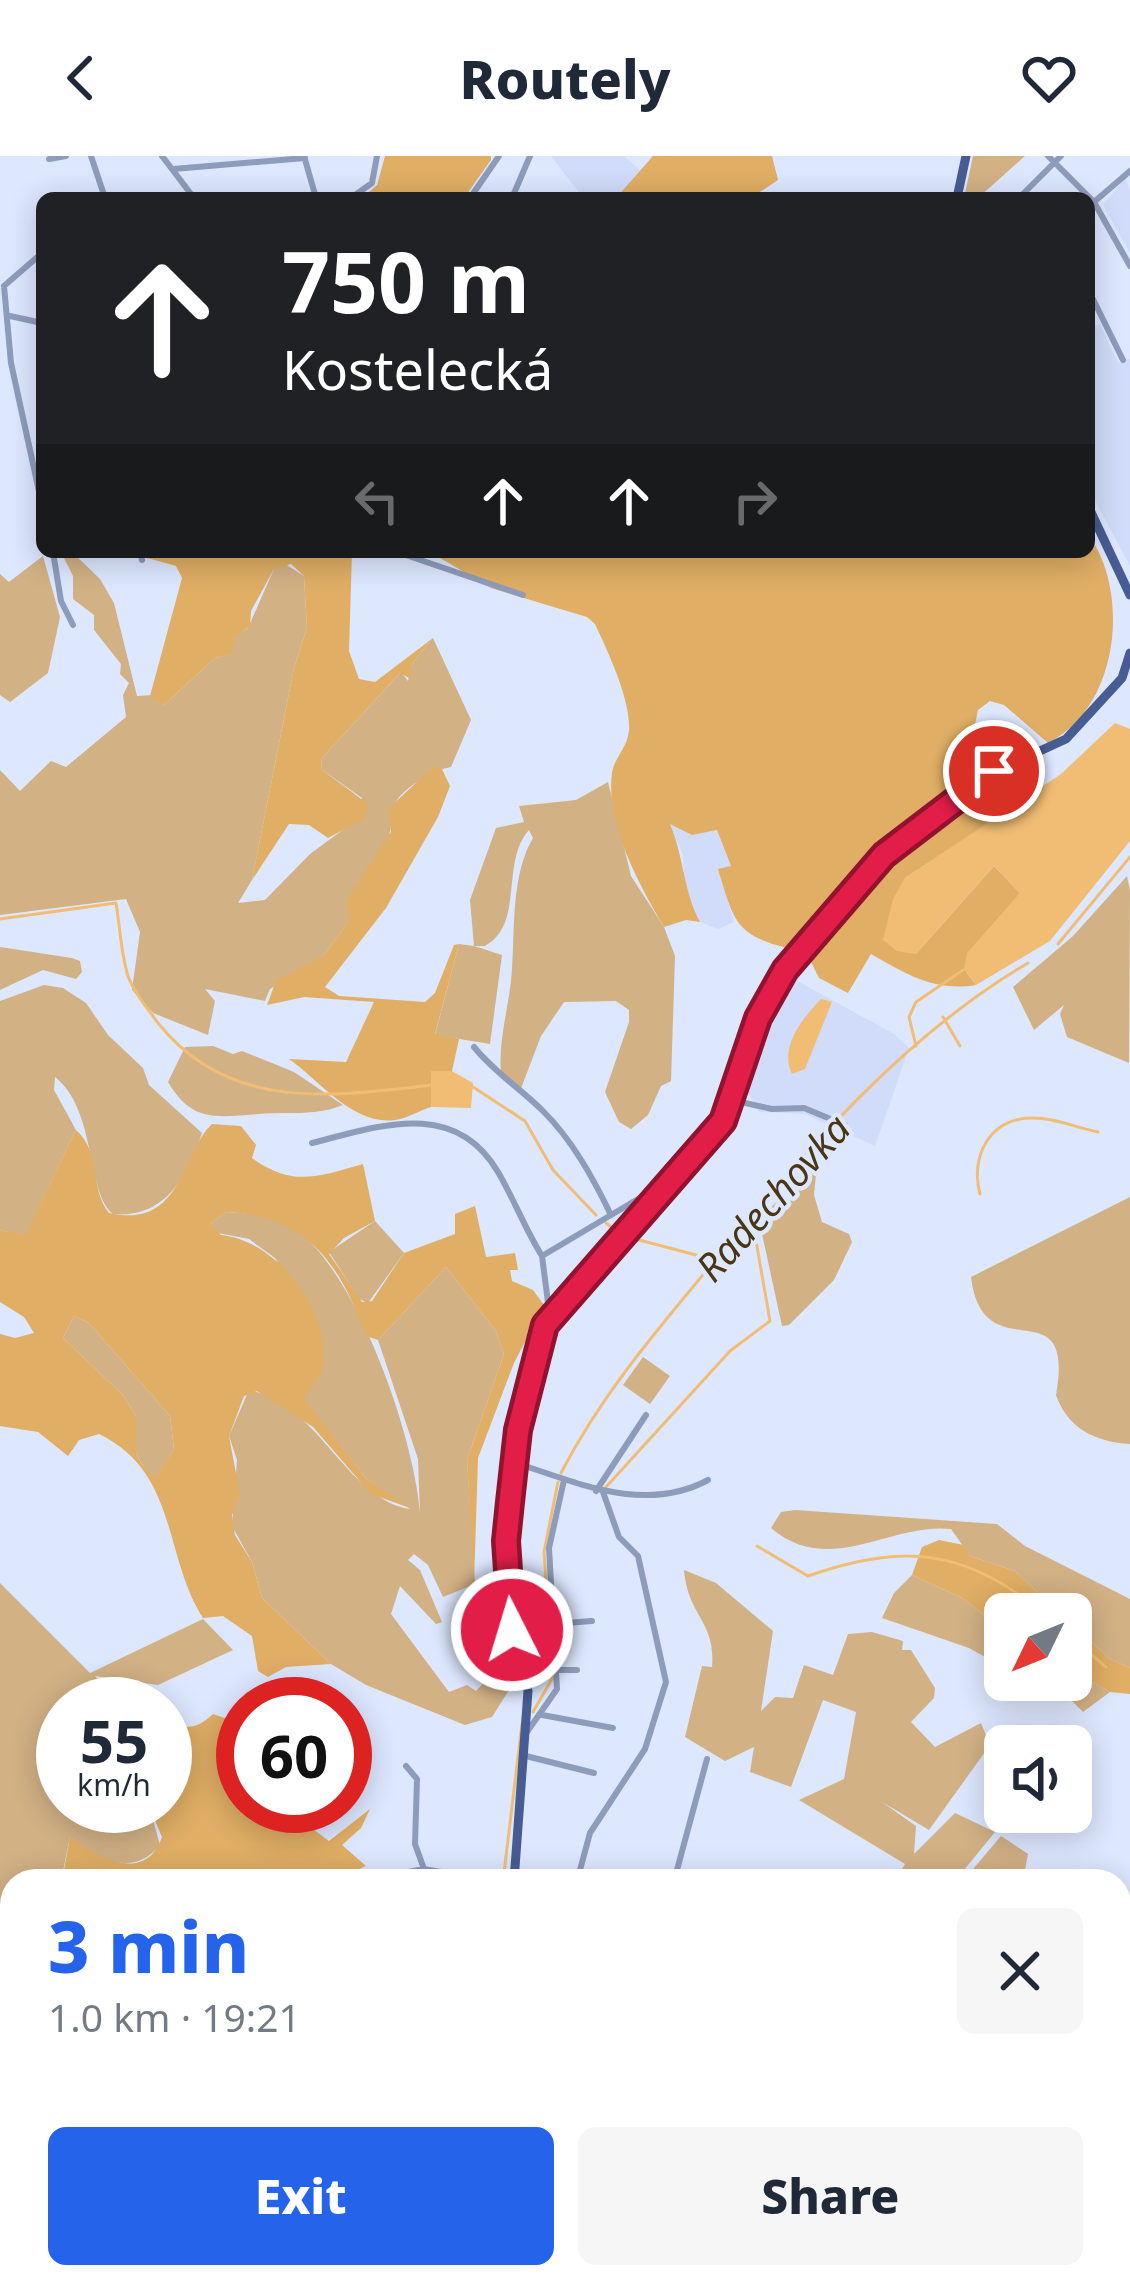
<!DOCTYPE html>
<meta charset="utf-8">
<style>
:root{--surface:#fff;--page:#f6f6f7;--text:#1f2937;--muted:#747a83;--accent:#2563eb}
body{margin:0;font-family:"Noto Sans",sans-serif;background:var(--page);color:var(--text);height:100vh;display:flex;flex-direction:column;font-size:45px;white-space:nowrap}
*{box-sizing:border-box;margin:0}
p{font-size:39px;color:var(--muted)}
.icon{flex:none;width:66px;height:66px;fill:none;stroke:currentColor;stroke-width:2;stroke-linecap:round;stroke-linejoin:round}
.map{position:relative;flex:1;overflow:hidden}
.panel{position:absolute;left:0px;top:1713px;width:1131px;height:420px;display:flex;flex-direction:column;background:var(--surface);border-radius:36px 36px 0 0;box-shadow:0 6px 30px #0003}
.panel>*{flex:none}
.hud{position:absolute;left:36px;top:36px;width:1059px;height:366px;border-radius:18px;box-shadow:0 6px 30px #0003;background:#202124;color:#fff;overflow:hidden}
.needle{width:78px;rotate:227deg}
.buttons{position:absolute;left:984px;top:1437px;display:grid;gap:24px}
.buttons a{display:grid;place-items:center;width:108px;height:108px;border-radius:18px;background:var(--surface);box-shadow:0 6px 30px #0003;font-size:60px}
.speed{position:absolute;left:36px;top:1521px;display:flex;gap:24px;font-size:60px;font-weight:700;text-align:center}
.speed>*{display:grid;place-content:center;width:156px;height:156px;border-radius:50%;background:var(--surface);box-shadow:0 6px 30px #0003;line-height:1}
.speed small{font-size:30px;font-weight:400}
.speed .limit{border:18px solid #d22;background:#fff;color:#111}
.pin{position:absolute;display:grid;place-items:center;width:102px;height:102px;color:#fff;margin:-51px;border:6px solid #fff;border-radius:50%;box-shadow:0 3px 12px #0007}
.me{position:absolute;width:132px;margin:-66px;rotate:355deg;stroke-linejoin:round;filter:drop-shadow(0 0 9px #0008)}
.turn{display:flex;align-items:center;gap:42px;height:252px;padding:0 48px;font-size:54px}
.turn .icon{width:156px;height:156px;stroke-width:2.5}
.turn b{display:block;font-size:84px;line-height:102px}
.lanes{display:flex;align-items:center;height:114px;padding:0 48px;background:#0003;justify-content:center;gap:60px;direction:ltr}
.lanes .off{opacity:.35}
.round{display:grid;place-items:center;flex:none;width:126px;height:126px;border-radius:18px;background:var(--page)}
.headline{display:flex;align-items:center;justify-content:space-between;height:204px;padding:0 48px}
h1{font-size:72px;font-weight:800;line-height:90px;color:var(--accent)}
.cta{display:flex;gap:24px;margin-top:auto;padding:24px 48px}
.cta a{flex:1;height:138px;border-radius:18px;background:var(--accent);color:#fff;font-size:48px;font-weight:800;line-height:138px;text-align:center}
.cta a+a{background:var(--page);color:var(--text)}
header{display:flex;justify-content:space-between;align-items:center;height:156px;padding:0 48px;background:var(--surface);font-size:54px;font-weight:800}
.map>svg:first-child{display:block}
.built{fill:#d0dcf9}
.green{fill:#d2b185}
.forest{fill:#e0ae65;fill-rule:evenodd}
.water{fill:#f1bd74}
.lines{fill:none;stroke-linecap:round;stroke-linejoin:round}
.stream{stroke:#f1bd74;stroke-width:3}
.minor{stroke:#8e9cbb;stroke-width:6}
.major{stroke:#465c93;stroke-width:9}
.route-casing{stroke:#92132f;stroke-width:30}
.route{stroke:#e11d48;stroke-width:21}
.labels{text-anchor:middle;stroke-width:9;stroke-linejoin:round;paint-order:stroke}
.water-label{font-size:39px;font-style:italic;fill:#4a3515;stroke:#dde7fe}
</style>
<header><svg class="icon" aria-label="back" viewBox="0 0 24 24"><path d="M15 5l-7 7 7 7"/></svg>Routely<svg class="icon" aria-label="heart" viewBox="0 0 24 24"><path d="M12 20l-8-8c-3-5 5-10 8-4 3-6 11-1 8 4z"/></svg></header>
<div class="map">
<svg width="1130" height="2133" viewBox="0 0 1130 2133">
<rect width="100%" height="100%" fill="#dde7fe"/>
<!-- built -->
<path class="built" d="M551 0H624L643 17 616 42H583Z
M1125 22 1130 35V97L1103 49Z
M1100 168 1118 207 1130 203V410L1089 333V173Z
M669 666 692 679 717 674 731 711 719 714 734 766 718 773 700 766 684 736 683 699Z
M790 821 894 878 909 892 875 990 805 958 760 956 744 931 766 862Z"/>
<!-- green -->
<path class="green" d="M973 0H1025L978 42H964Z
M61 396H72L100 423 114 447 137 540 155 539 164 549 215 502 230 498 236 480 248 472 274 413 282 406 304 420 307 472 294 512 252 724 238 747 265 744 310 698 359 662 362 642 321 613 322 602 401 516 408 525 411 509 433 482 471 564 451 611C435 614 409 628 397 644 388 658 393 668 389 680 378 713 342 728 350 764L324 799 270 833 265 845 205 833 215 845 208 879 153 857 132 834 140 776 126 743 0 759V614L20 635 51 605 66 611 126 561 123 539 129 527 120 518 121 508 94 474V459L73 443V420Z
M43 400 60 461 48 517 10 546 0 539V418L9 426Z
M608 626 631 720 664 771 675 800 671 925 661 930 648 959 631 973 619 966 605 936 629 866V854L616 845 564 846 541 880 520 935 501 917C498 881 510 849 512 813 515 773 511 719 533 682L529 674C500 706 525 768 485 790H474L502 799 490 888 435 879 459 788 474 790 470 744 496 672 524 666 519 650 576 644Z
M1127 720 1130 735 1129 907 1067 881 1060 858 1064 849 1034 874 1013 831 1073 780Z
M0 791 72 802 80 805 82 816 76 823 43 814 0 834Z
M44 829 63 832 86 847 108 879 143 912 149 929 202 977C188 1020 165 1063 113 1058 86 1037 97 954 55 921L54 934 76 974 25 1080 0 1074V845Z
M213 890 233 898 242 895 294 916 343 949C312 961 290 955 258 958 217 961 192 967 168 926L185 891Z
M808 1013 816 1018 814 1039 822 1066 849 1078 852 1086 834 1124 789 1169 782 1170 759 1064Z
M1130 1041V1288C1096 1286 1068 1273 1056 1239 1076 1127 983 1219 971 1121Z
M226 1056C248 1057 279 1060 297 1074 359 1122 414 1280 420 1357L418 1303 378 1184 446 1111 496 1175 504 1198 467 1304 475 1428 443 1441 428 1409 414 1398 408 1404 420 1414 442 1466 436 1468 400 1430 391 1458 449 1536 467 1529 476 1535 487 1523 492 1527 497 1509 518 1520 492 1561 465 1569 366 1529 331 1508 262 1442 252 1406 232 1370 237 1304 229 1280 249 1234C320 1248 345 1342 410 1353L366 1322 303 1243 323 1203 314 1164 275 1102 249 1083 218 1077 211 1067Z
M375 1065 404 1097 368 1147 359 1143 329 1096Z
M74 1160 89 1167 170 1260 174 1293 155 1323C134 1301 130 1290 136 1260L123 1239 63 1182Z
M643 1201 670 1220 650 1248 623 1229Z
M795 1354 997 1368 1025 1390 1130 1443V1512L1110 1503 1071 1467V1458H1061L1015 1415 970 1400 951 1373C890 1366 830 1422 771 1372L781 1356Z
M684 1414 716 1427 773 1475 761 1555 775 1541 793 1542 804 1509 833 1519 848 1478 872 1476 903 1485 902 1494H911L935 1532 934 1542 911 1566 935 1591 981 1567 990 1589 929 1674 882 1646 916 1670 914 1698 955 1657 995 1676 955 1725H895L905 1708 799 1644 844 1623 856 1556 823 1544 791 1631 750 1616 754 1591 725 1605 685 1581 702 1510 712 1511C716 1465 688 1461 684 1414Z
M912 1419 962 1442 1005 1475V1512L969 1492 882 1462 894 1437Z
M0 1427 90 1517 203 1463 233 1494 158 1529 95 1520 112 1541 111 1548H63V1650H149L160 1689C132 1723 98 1702 70 1681L61 1725H12V1801L0 1787Z
M1071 1514 1110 1536 1083 1556 1061 1534 1036 1524H1071Z
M1001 1680 1028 1698 1023 1725H963Z
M1130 1829V1982L1119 1980V1843Z
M0 1971 12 2016V2121H226V2133H0Z
M1119 1991 1130 1993V2133H1029L1030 2121H1119Z"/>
<!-- forest -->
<path class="forest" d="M385 0H491V4L464 42H362L377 29Z
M653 0H772L778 24 751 42H616Z
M1089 380C1130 436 1120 551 1048 587L1004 549 990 545 978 554 971 588 980 616 887 689 795 794C736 780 735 769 718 713L731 710 717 674 692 679 670 668C684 701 683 734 700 766L686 764 664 771C639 729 605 666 612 617 614 602 628 591 629 574 631 544 608 496 595 468L587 461 491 432 430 396H1089Z
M158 396H352L349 495 359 523 375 526 433 482 411 509V523L400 517 322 602 321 613 368 648 364 663 328 682 309 669 289 668 252 724 294 512 307 472 304 420 291 408 274 413 251 455 250 470 236 481 231 498 215 502 164 549 150 540 182 422 176 410 140 400Z
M434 610 442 613 450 630 438 661 386 752 325 831 339 840 425 846 435 837 454 789 459 788 435 878 459 883 452 915H432L431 951C420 954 406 963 395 964 354 970 319 924 289 903L346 906 374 846 304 841 267 849 276 825 324 799 349 765 345 746 391 676 388 653Z
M1005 616 1027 642 905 722 916 798 994 710 1020 737 964 813 976 829C935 836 906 818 871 798L848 837 819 822 807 798C866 729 923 661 1005 616Z
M212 968 241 970 256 989 252 1002C292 1031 318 1021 363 1008L375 1065 344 1082 329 1098 362 1146 372 1145 404 1097 455 1078V1058L475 1050 486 1101 515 1097 518 1114H510L512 1125 533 1134 544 1149 514 1207 478 1302 474 1427 467 1304 504 1198 496 1175 446 1111 378 1184 366 1180C340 1108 308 1060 226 1056L211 1067 221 1079C275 1084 331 1153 323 1210 321 1223 309 1231 304 1243L366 1322 410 1352 371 1338 313 1271 257 1235 244 1240 229 1280 240 1339 232 1359 235 1379 252 1406 262 1442 331 1508 286 1511 268 1521 258 1515 252 1480 223 1460 203 1462C163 1399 178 1316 99 1278L79 1284 68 1300 38 1276 0 1270V1178L15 1182 34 1177 24 1161 0 1146V1074L25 1079 76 974C102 997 89 1032 109 1057 183 1074 182 995 212 968ZM74 1160 89 1167 170 1260 174 1293 155 1322C126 1293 139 1295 136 1260L123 1239 63 1182Z
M939 1384 964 1389 970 1400 1015 1415 1061 1458H1005V1475L962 1442 912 1419 922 1391Z
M1071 1467 1110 1503 1130 1512V1538L1110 1536 1071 1514Z
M213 1558 239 1567 243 1577V1650H282L329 1685 370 1653 361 1672 342 1689 366 1710 352 1716 354 1725H62L70 1681C98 1701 145 1729 162 1681L149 1650H165V1563C185 1574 196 1574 213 1558Z
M542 2121H616L635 2133H553Z"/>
<!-- water -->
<path class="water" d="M1115 567 1130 573V685L1050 785 976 829 964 813 967 797 1020 737 994 710 916 798 897 795 883 784 893 743 905 722 1061 618Z
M821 843 832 846 805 913 792 918C779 891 802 863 821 843Z
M431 915H452L473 927 471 952 431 951Z"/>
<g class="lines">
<!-- stream -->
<path class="stream" d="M0 763 116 747C120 771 121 798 128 820 134 837 148 853 158 867 229 956 331 941 431 929
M1058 788 1130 701
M943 861 960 890
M916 890 909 861 916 846 963 814
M470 929 525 965 553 1014 596 1059
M980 1038C970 1001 989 963 1031 962 1051 961 1078 972 1098 976
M606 1067 624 1080 715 1104
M561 1317C603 1236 659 1172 717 1102 807 993 905 879 1028 807
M606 1331 730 1195 770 1165 752 1062
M757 1390 808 1420C903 1387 966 1392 1044 1458
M1071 1481 1106 1511
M533 1556 553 1521 544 1396 558 1326
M503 1725 522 1568
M1119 1954 1130 1956
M357 2121 360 2133
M548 2133H623"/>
<!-- minor -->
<path class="minor" d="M91 0 105 42
M162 0 194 42
M304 0 316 42
M1048 0 1094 46 1130 110
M49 3 66 0
M173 13 305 2
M351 42 372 27 377 0
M470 42 499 0
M512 42 530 0
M1019 42 1061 0
M1094 46 1130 15
M4 130 11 207 42 349
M4 130 42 97
M1089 135 1123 204
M10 160 42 167
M53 396 61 445 73 469
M140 396 142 404
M397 396 523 439
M474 891C495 917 520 932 543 955 572 984 592 1020 610 1057
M732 944 772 953 804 952 845 969
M312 987C379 970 455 942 498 1016 514 1043 525 1073 542 1100
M550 1162 542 1100 670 1024
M516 1307C578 1327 645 1358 708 1324
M596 1335 646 1259
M553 1468 592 1465
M558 1514H577
M542 1559 613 1572
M527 1576 557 1533 549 1392 564 1324
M526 1600 594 1617
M406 1610 417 1623 415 1688 424 1713
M361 1725 424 1713 492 1725
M577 1725 590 1677 645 1593 666 1526 638 1400 619 1381 603 1336
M674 1725 707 1603
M363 2121 365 2133
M423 2133 425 2121"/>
<!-- major -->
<path class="major" d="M957 42 966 0
M1089 352 1130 439
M514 1725 528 1535 512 1474 505 1385 518 1274 545 1169 713 979 769 840 866 720 910 676 983 621 1066 583 1122 522 1130 497
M395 2133V2121"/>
</g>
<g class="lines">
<!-- route casing -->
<g class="route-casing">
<path id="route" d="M512 1474 506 1385 510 1346 518 1274 545 1169 723 965 758 862 785 814 884 699 994 615"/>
</g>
<!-- route -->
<use href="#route" class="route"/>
</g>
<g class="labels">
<!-- water labels -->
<g class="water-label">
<text transform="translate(773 1042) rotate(-48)" y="14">Radechovka</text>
</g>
</g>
</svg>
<div class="buttons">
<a><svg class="needle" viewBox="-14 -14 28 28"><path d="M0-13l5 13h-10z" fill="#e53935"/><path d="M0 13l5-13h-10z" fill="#747a83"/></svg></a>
<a><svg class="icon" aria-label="sound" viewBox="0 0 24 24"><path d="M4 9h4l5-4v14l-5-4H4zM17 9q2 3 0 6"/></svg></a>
</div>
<div class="speed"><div>55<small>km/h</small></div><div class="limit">60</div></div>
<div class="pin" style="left:994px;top:615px;background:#d93025"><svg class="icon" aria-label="arrive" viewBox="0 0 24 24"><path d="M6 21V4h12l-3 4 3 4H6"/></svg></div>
<svg class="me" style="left:512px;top:1474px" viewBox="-20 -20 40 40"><circle r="17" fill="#e11d48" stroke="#fff" stroke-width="3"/><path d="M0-11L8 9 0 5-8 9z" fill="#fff"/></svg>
<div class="hud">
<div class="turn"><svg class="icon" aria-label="ahead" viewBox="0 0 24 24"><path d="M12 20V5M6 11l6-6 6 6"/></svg><div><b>750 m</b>Kostelecká</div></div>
<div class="lanes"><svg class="icon off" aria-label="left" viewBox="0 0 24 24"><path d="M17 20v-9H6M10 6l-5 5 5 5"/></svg><svg class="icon" aria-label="ahead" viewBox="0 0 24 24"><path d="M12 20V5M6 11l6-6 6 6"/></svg><svg class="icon" aria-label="ahead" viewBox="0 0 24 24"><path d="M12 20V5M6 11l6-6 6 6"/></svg><svg class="icon off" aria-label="right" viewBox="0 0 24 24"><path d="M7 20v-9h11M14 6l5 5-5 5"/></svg></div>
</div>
<section class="panel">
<div class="headline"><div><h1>3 min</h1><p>1.0 km · 19:21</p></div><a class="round"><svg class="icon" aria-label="close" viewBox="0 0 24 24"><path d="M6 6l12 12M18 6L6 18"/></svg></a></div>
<div class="cta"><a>Exit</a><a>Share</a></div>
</section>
</div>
